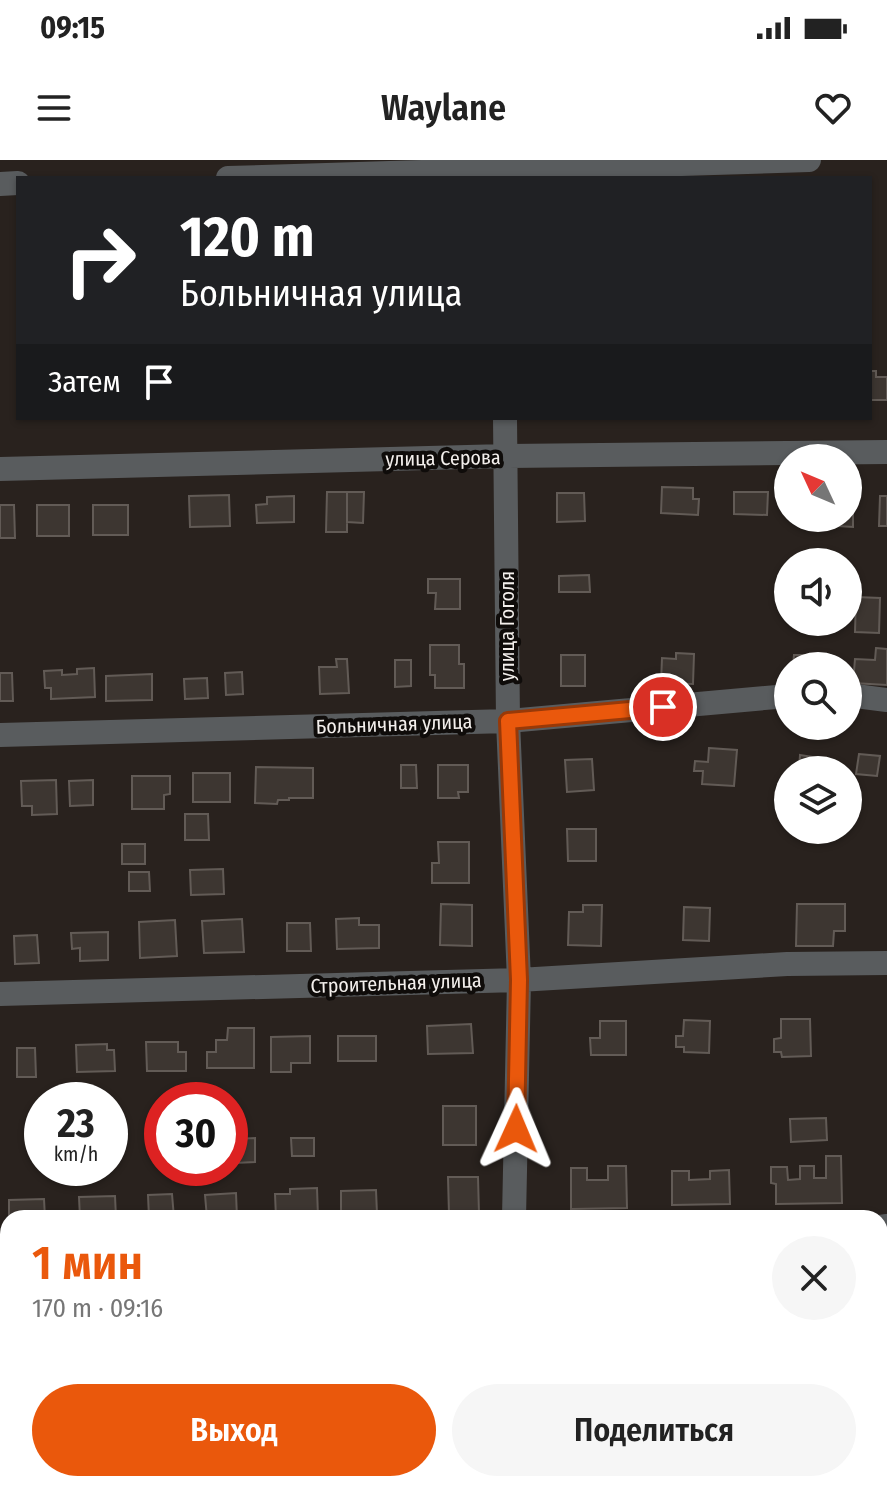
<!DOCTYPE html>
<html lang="ru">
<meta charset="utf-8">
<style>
:root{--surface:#fff;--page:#f6f6f6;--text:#222;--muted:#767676;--accent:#ea580c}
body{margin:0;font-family:"Fira Sans Condensed",sans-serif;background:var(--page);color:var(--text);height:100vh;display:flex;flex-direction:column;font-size:30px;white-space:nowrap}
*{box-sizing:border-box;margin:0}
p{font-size:26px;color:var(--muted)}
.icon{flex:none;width:44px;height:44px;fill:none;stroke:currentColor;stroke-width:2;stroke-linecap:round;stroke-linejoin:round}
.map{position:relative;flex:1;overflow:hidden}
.sheet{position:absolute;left:0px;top:1050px;width:888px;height:282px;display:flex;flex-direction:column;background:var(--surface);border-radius:24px 24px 0 0;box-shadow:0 2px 6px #0004}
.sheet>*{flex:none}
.hud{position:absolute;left:16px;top:16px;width:856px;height:244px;border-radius:0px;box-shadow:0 2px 6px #0004;background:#202124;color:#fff;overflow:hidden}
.needle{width:52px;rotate:314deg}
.buttons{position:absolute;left:774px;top:284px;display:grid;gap:16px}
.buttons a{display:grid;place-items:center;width:88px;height:88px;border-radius:50%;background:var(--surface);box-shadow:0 2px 6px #0004;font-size:40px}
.speed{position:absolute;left:24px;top:922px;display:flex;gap:16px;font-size:40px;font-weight:700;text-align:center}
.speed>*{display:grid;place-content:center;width:104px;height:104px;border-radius:50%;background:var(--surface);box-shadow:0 2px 6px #0004;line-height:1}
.speed small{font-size:20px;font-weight:400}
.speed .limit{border:12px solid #d22;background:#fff;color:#111}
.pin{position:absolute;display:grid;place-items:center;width:68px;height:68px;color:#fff;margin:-34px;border:4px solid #fff;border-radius:50%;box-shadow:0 2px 8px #0007}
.me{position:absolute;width:88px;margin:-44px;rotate:1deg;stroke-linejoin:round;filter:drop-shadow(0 0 6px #0008)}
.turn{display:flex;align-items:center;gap:28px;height:168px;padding:0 32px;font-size:36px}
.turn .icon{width:104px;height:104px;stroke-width:2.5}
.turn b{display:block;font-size:56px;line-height:68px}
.then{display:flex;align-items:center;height:76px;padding:0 32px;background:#0003;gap:16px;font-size:30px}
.round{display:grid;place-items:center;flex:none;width:84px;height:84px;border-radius:42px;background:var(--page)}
.headline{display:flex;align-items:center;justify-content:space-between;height:136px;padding:0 32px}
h1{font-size:48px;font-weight:600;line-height:60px;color:var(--accent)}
.primary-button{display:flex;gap:16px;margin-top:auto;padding:16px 32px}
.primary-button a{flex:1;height:92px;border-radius:48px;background:var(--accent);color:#fff;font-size:32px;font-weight:600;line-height:92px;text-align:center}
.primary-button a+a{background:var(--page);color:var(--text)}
.status{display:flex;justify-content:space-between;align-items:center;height:56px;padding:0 40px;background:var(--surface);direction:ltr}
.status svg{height:22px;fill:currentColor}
header{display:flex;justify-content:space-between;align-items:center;height:104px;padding:0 32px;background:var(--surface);font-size:36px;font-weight:600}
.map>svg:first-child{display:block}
.building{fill:#3d3631;stroke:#625b56;stroke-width:2}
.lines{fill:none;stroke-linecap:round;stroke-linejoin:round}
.street{stroke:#595c5e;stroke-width:24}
.route-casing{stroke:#983908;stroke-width:20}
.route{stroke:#ea580c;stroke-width:14}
.labels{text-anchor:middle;stroke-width:8;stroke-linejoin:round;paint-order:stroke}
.street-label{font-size:20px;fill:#f3efec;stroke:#0f0c0a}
</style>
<div class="status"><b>09:15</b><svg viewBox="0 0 49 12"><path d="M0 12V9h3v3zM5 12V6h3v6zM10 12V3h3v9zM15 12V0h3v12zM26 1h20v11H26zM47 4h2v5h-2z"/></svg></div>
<header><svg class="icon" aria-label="menu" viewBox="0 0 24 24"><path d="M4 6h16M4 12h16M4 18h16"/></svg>Waylane<svg class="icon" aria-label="heart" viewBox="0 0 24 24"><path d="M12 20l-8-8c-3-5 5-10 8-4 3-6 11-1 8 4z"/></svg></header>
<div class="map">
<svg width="887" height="1331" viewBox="0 0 887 1331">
<rect width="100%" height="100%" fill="#29221e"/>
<!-- building -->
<path class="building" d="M870 211H876V217H887V240H870Z
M662 327 693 328V339H699L698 355 661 353Z
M327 332H347V372H326Z
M347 332H364L363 363 347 362Z
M734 332H768L767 355 734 354Z
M557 333H584L585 361 557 362Z
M229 335 230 366 190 367 189 336Z
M294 336V362L257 363 256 345 267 344V337Z
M880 336H887V366H879Z
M848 341 853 342V367L838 366V358H848Z
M0 345H14L15 378H0Z
M37 345H69V376H37Z
M93 345H128V375H93Z
M589 415 590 432H559V416Z
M428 419H460V449H435L436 433H428Z
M856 437 880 438 879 473 855 472Z
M430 485H459V504H464V528H435V515H430Z
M876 488 887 489V525L853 523 855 499 875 500Z
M676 493 694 494 693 524 661 523 662 498 676 499Z
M561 495H585V526H561Z
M794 495H831L830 506H793Z
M336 499H347L349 533 320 534 319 507H337Z
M395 500H411V526L395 527Z
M94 508 95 537 51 539V528H45L44 511 62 510V515L77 514V509Z
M242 512 243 534 226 535 225 513Z
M0 513H12L13 541H0Z
M152 514V540L106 541V516Z
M207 518 208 538 185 539 184 519Z
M709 588 737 590 734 626 702 624 703 611H694L695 601 708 602Z
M859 594 880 596 877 616 856 614Z
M800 595 826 599 825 610H799Z
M592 599 594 630 567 632 565 600Z
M401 605H416L417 628H401Z
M438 605H468V632H458L459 638H438Z
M256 607 313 608V638H289V640H278L277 644 255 643Z
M193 613H230V642H193Z
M132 616H170V634L164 635V649H132Z
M56 620 57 654 32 655V646H22L21 621Z
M93 620V645L70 646 69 621Z
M185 654H208L209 680H185Z
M567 669H596V701H568Z
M438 682H469V723H432V703H439Z
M122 684H145V704H122Z
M223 709 224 734 191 735 190 710Z
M129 712H149L150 731H129Z
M441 744 472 745V786L440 785Z
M797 744H845V771H834L833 786H796Z
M583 745H602L601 786 568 785 569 752H583Z
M684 747 710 748 709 781 683 780Z
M359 758V765H379V788L337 789 336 759Z
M242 759 244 792 204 793 202 761Z
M175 760 177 796 140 798 139 762Z
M287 763H310L311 791H287Z
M108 772V800L80 801V788L72 789 71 773Z
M37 775 39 803 15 804 14 776Z
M781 859H810L811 896 782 897 781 892H774V879L781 878Z
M684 860 710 861 709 893 684 892V887H676V876H683Z
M600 861H626V895H591L590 878H600Z
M471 864 473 893 428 894 427 866Z
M228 868H254V908H207V892H216V880H227Z
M310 876V903H291V912H271V877Z
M338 876H376V901H338Z
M146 882H178V892H186V911H147Z
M107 884V890H114L115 911 77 912 76 885Z
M17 888H35L36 917H17Z
M443 946H476V985H443Z
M826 958 827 980 791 982 790 959Z
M255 978V1002L235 1003V979Z
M291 978H314V996H292Z
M826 996H841L842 1043 776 1044V1024L771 1023V1007H787L788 1020 800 1019V1006H814V1018H826Z
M608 1006H626L627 1048 571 1049V1008H587V1020H608Z
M729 1010 730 1044 672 1045V1011H689V1020L710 1019V1011Z
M448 1017H478L479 1054H449Z
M317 1028 318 1057 276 1058 275 1034H290V1029Z
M376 1030 377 1054 341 1055V1031Z
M236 1033 237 1058H207L205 1035Z
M172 1034 174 1058H149L148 1035Z
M115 1036 116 1058H80L79 1037Z
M44 1039 45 1058H9V1040Z
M880 1114H887V1154L880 1155Z
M0 1150H8V1186H0Z
M880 1267H887V1297L880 1298Z
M9 1324H38L39 1331H9Z
M76 1324H101V1331H76Z
M132 1324H174V1329L132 1330Z"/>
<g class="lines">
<!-- street -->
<path class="street" d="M228 18 809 0
M0 24 18 23
M505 258 508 561 519 820 514 1058
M0 309 506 296 887 292
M848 535 887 540
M0 575 508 561 788 536
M0 834 519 820 787 804 887 803
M880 1067 887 1066
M0 1097H8
M443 1331 447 1324
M729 1331 870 1324"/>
</g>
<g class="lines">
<!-- route casing -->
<g class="route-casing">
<path id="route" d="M516 969 519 820 508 561 663 547"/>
</g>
<!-- route -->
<use href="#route" class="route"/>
</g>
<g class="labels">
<!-- street labels -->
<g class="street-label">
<text transform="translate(443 298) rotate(-1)" y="7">улица Серова</text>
<text transform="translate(507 466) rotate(-90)" y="7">улица Гоголя</text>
<text transform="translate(394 564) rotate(-2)" y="7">Больничная улица</text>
<text transform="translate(396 823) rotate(-2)" y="7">Строительная улица</text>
</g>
</g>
</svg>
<div class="buttons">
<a><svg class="needle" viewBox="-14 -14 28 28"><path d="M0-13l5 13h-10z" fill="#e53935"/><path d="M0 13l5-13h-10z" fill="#767676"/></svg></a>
<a><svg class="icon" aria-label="sound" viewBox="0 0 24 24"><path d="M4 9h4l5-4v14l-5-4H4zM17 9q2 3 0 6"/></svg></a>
<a><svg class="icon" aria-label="search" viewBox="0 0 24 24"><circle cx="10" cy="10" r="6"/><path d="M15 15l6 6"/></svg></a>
<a><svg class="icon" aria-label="layers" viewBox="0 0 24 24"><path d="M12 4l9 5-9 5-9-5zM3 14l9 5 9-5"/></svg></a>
</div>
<div class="speed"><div>23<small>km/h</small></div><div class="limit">30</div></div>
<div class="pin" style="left:663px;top:547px;background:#d93025"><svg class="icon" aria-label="arrive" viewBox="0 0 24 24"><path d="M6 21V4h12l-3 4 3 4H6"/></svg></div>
<svg class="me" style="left:516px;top:969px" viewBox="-20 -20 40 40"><path d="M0-17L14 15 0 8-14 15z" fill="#ea580c" stroke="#fff" stroke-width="4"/></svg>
<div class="hud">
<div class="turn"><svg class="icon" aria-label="right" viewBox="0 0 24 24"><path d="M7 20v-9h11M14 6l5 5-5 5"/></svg><div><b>120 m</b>Больничная улица</div></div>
<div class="then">Затем<svg class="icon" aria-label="arrive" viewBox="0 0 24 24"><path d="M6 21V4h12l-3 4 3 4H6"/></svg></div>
</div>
<section class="sheet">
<div class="headline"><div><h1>1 мин</h1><p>170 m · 09:16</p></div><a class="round"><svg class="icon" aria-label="close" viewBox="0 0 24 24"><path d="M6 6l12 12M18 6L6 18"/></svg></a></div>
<div class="primary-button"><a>Выход</a><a>Поделиться</a></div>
</section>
</div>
